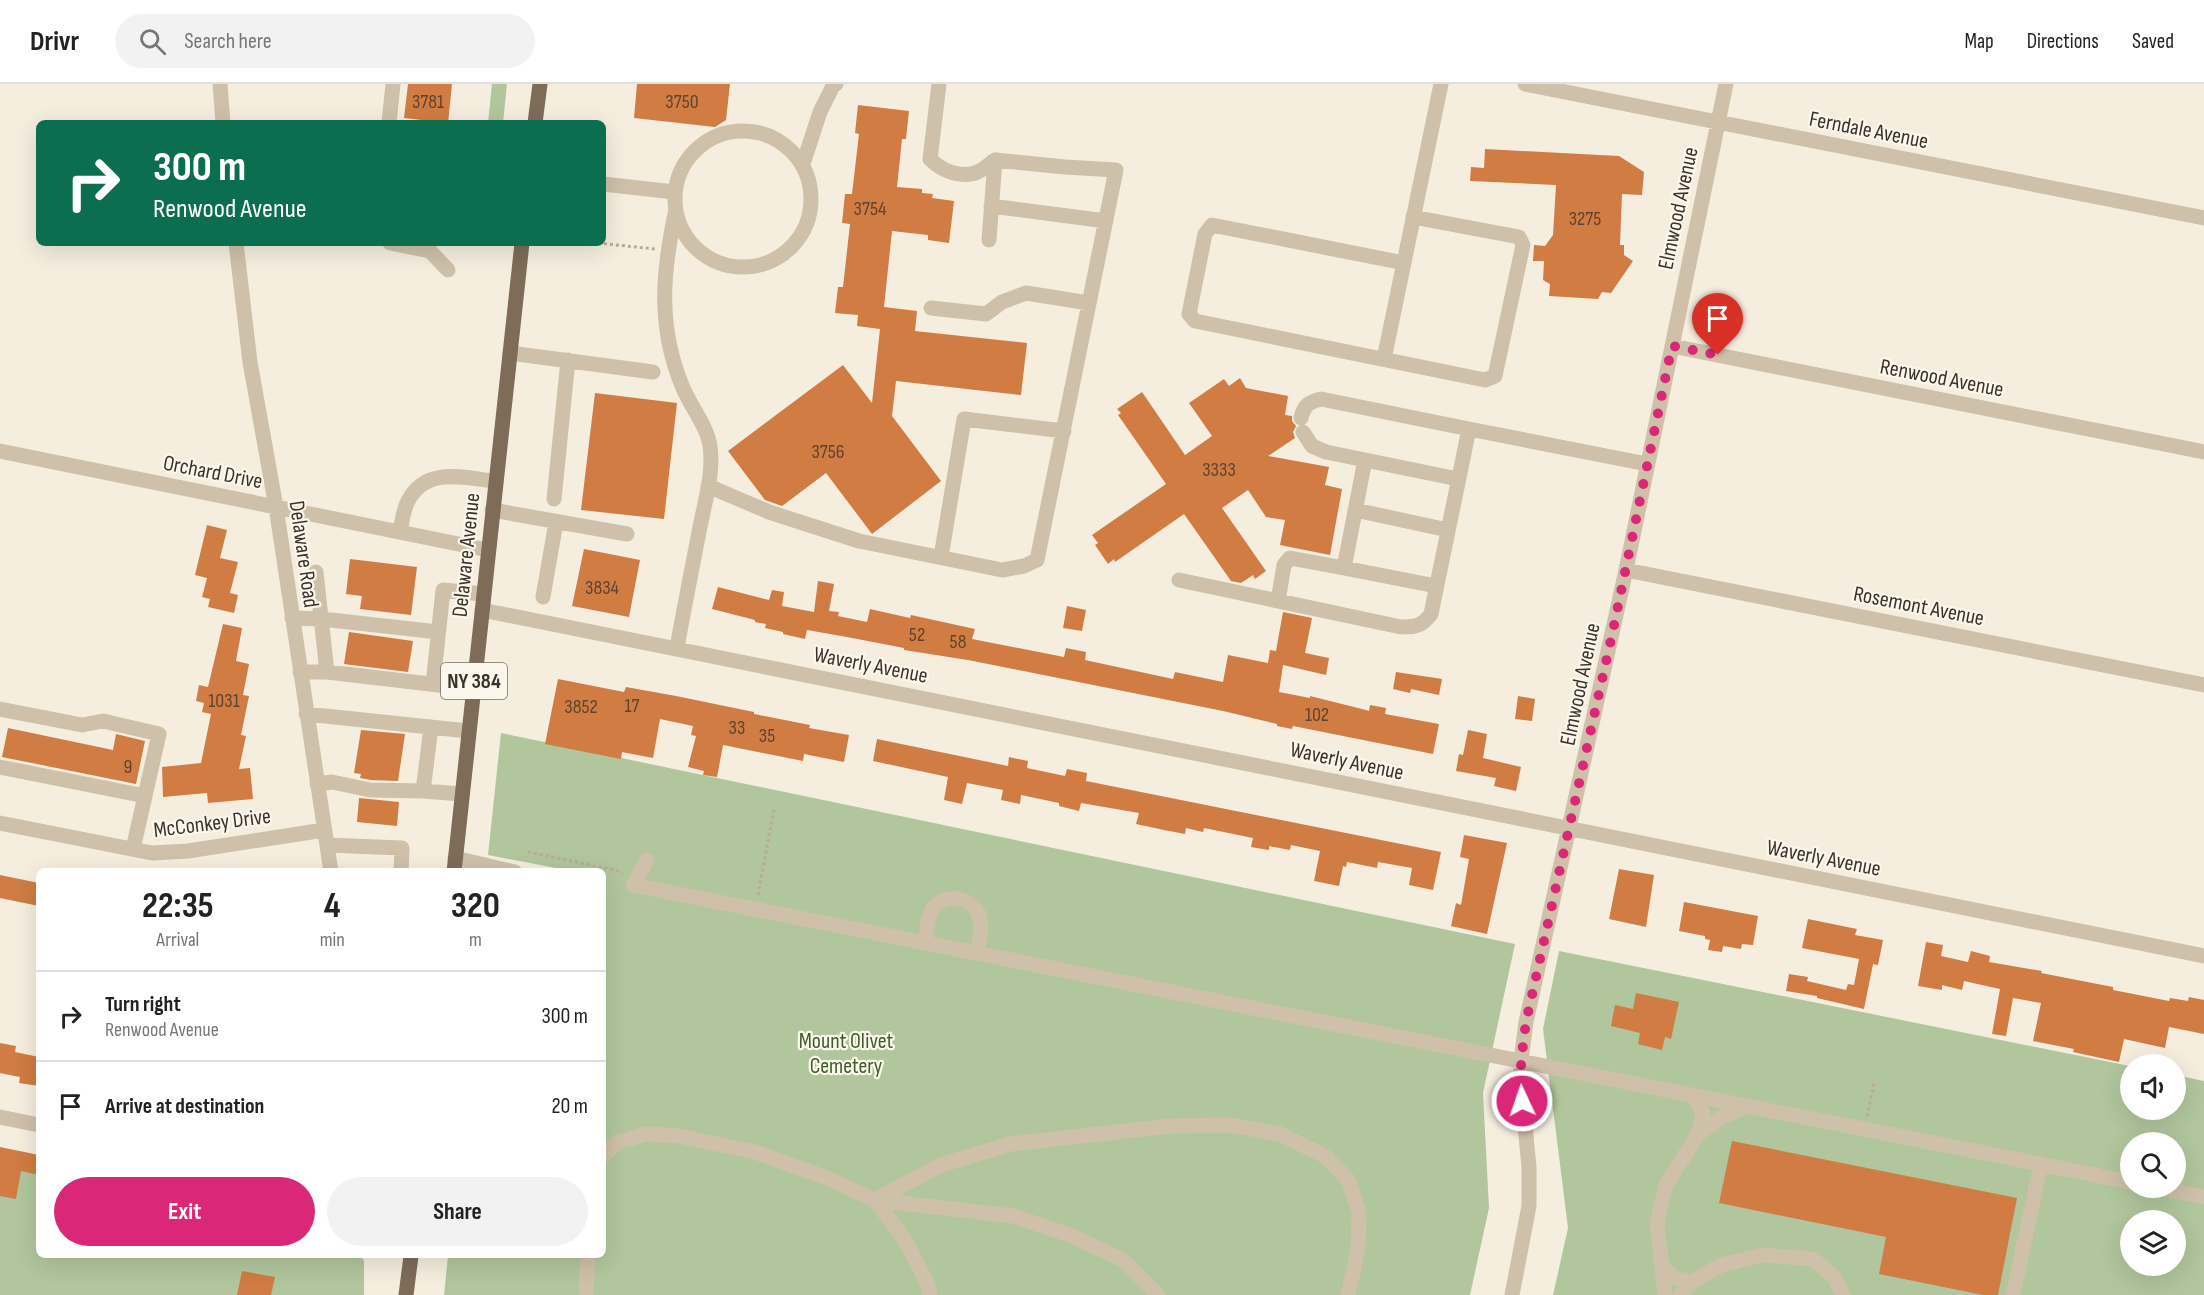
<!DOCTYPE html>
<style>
:root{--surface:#fff;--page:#f2f2f2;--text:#222;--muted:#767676;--line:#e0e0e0;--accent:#db2777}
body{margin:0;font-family:"Sofia Sans Condensed",sans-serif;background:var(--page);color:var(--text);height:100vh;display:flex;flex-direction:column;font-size:22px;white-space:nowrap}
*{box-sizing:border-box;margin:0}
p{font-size:20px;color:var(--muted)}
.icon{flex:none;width:33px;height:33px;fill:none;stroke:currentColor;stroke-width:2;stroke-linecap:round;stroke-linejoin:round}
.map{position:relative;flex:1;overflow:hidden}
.details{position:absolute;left:36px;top:784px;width:570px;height:390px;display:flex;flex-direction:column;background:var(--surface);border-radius:9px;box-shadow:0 6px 24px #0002}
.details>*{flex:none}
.banner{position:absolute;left:36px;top:36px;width:570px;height:126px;border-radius:9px;box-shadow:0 6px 24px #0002;background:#0b6e4f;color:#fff;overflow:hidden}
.fabs{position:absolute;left:2120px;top:970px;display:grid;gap:12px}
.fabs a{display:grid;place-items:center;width:66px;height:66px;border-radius:50%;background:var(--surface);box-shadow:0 6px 24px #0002;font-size:30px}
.pin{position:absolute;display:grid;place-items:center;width:51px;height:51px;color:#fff;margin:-62px -26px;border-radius:50% 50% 50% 0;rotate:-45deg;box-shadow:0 0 6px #0007}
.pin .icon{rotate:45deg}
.me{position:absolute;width:66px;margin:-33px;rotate:357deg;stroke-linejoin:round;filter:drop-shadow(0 0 4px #0008)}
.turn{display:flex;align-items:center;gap:21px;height:126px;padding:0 18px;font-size:27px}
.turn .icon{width:78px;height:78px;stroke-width:2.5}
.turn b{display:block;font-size:42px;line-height:51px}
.eta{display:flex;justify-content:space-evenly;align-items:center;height:102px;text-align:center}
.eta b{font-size:36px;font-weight:700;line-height:42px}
.action{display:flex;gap:12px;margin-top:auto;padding:12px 18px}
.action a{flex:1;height:69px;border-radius:36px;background:var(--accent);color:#fff;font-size:24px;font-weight:700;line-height:69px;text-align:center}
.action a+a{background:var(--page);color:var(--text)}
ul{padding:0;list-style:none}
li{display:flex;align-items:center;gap:18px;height:90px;padding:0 18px;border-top:2px solid var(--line)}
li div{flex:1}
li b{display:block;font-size:22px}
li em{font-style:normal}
header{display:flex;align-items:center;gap:36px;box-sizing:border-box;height:84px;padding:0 30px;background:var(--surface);border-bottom:2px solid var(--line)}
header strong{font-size:28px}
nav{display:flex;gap:33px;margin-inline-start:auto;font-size:21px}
.search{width:420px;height:54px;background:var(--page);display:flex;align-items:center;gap:15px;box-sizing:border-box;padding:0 21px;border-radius:33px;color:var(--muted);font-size:22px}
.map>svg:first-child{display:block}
.green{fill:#b1c69d;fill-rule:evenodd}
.building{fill:#d07c42}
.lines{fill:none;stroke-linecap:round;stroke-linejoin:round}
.path{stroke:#bbab93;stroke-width:3;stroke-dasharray:3 3;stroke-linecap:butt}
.minor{stroke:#cfc0a9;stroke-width:15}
.major{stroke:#7e6c59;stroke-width:15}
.route{stroke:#db2777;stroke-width:10;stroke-dasharray:0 18}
.labels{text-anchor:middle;stroke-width:4.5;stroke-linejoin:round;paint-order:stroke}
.number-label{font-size:20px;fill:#60442f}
.shield{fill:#fcf7ec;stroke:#756d64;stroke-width:1.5}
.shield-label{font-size:21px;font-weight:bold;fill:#3b3229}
.street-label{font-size:22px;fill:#3b3229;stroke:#fcf7ec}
.park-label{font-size:22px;fill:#415c2b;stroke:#fcf7ec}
</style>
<header>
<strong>Drivr</strong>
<div class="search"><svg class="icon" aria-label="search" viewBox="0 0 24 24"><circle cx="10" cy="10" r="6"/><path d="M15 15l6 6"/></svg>Search here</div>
<nav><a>Map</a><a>Directions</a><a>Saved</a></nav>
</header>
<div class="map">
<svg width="2204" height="1211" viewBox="0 0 2204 1211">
<rect width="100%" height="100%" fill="#f5eedf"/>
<!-- green -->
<path class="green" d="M492 0H507L503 39H488Z
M501 649 1515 860 1483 1009 1489 1124 1470 1211H444L448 1172H603V788L571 787 488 771Z
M1559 867 2130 982V1026H2175V991L2204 997V1211H1553L1568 1144 1543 945ZM2130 1059H2175V1104H2130ZM2130 1137H2175V1182H2130Z
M0 1066 39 1074V1172H361L364 1177V1211H0Z"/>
<!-- building -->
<path class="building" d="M408 0H452L448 39 404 34Z
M637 0H730L726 36 715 43 634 34Z
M858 21 909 27 906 55H902L897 103 922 105V109L933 110 932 114 954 117 949 159 928 156V151L892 147 884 223 917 227 915 247 1027 259 1021 311 896 297 892 332 941 397 872 450 826 389 782 422 765 416 728 367 843 281 872 319 880 245 857 242 858 231 835 229 838 203H843L850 140 842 139 845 110H852L859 50 855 49Z
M1485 65 1619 72 1644 88 1642 111 1622 110 1620 161H1624V171L1633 177 1611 209 1602 208 1598 215 1549 212 1550 200 1543 196 1544 177H1533L1534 161 1545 162 1553 151 1556 101 1470 97 1471 83 1484 84Z
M1240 294 1246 304 1288 312 1285 331 1292 332V337L1296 342 1293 348 1295 354 1268 372 1329 383 1325 401 1342 405 1330 471 1280 461 1285 436 1266 433 1248 406 1222 424 1266 487 1255 495 1253 491 1241 499 1231 497 1184 430 1115 478 1114 475 1108 480 1095 461 1098 459 1092 451 1166 400 1118 331 1121 329 1117 325 1142 308 1185 371 1212 352 1189 319 1224 295 1229 302Z
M595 309 677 319 664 435 581 426Z
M207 441 227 446 220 474 238 478 230 509 238 511 234 529 208 523 210 515 202 513 207 494 195 491Z
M584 465 640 476 629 533 572 522Z
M350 475 417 483 411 531 360 525 362 512 346 510Z
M818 497 834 500 829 527 839 528 838 532 867 538 870 525 910 534 911 531 975 545 972 555 1064 573 1066 564 1086 568 1085 576 1173 595 1175 588 1223 598 1228 571 1268 579 1270 566 1276 567 1283 528 1312 534 1305 569 1329 574 1326 591 1283 581 1279 608 1310 614V612L1366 626 1369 627 1370 621 1386 624 1385 630 1439 640 1433 670 1293 642 1292 645 1277 642V640L1223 627 968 576 904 566V564L847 553 807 546 805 555 783 550V548L765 544 766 540 755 538V536L712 525 718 503 769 516 772 506 784 508 782 522 814 528Z
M1067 522 1086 526 1082 547 1063 544Z
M223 540 242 544 236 577 249 580 243 611 249 612 241 651 246 652 239 685 250 684 253 715 208 719 207 709 163 713 162 683 201 679 211 630 202 628 204 619 196 617 199 601 208 603Z
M349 548 413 557 408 588 344 580Z
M1396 588 1442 595 1439 611 1411 605 1410 609 1393 605Z
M558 595 624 608 626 603 676 612 754 628V630L810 641 809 644 849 651 844 678 804 670 803 677 723 661 717 693 703 691 704 687 688 683 696 652 691 651 693 642 660 635 653 674 622 668 621 675 545 660Z
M1518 612 1535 615 1532 637 1515 635Z
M8 644 113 666 116 650 145 657 136 700 2 673Z
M361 646 405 650 398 697 371 696 360 694 361 690 354 689Z
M1468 646 1487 650 1483 674 1521 683 1516 707 1494 702 1496 694 1456 687 1459 670 1463 671Z
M877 655 1008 682 1009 673 1028 677 1027 684 1065 692 1067 685 1087 689 1086 697 1441 768 1433 806 1409 801 1412 784 1378 778 1377 784 1347 778 1346 783 1343 782 1339 802 1314 797 1320 767 1291 761 1290 766 1269 762V766L1251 763 1253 754 1204 744 1203 748 1186 744 1185 750 1164 746 1136 740 1139 729 1081 719 1079 727 1059 722V719L1021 711 1020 720 1001 716 1003 706 967 699 962 720 944 716 948 693 873 677Z
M359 714 399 718 397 742 357 738Z
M1464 751 1507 759 1487 850 1451 842 1456 819 1461 821 1469 775 1460 773Z
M1619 785 1654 791 1646 843 1609 835Z
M0 791 39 799V822L0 814Z
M1684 818 1758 832 1753 861 1742 860 1741 865 1723 862 1722 868 1708 866 1710 856 1705 855V852L1679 847Z
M1808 835 1857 845 1855 851 1883 856 1878 881 1873 880 1864 925 1817 914V912L1786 907 1789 890 1808 893 1807 897 1846 906 1848 900 1854 901 1859 875 1802 864Z
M1926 858 1943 861 1941 872 1968 878 1971 867 1990 872 1989 878 2042 887 2041 889 2113 903V906L2169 917 2170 914 2188 917 2189 913 2204 916V950L2169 943 2165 964 2124 955 2119 978 2073 968 2074 965 2033 957 2041 919 2013 914 2006 952 1992 950 2000 905 1964 897 1962 906 1942 901V906L1918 902Z
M1636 909 1679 918 1671 955 1665 953 1662 966 1638 960 1640 949 1611 942 1615 921 1633 925Z
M0 959 16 962 15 968 39 973V1002L19 999 20 993 0 989Z
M1732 1057 2017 1114 1998 1211H1983L1879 1190 1886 1153 1719 1119Z
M0 1063 39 1071V1091L21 1087 16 1115 0 1112Z
M242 1187 275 1193 271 1211H237Z"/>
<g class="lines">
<!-- path -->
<path class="path" d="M598 159 655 165
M528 768 619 787 622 790
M758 811 774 725
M1867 1032 1874 999"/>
<!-- minor -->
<path class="minor" d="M220 0 223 39
M939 0 930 75C941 86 958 94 975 89 982 87 989 80 995 76
M1525 0 2204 134
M389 39 393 0
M675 115a68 68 0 1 1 136 0a68 68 0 1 1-136 0Z
M803 80 820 28 833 2 836 0
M603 100 674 108
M991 122 1106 137
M675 130C662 191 658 245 683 304 691 323 707 342 710 362 714 388 705 417 700 443 692 484 684 524 677 564
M236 159 250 278 276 423 331 788
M390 159 430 167 448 186
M1404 179 1212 141 1205 150 1189 230 1195 237 1485 296 1495 292 1523 161 1519 153 1413 133
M931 224 986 230 1002 218 1026 209 1089 219
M1672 262 2204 368
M510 269 653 288
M1384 275 1441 0
M1301 334C1304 321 1309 318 1321 315L1469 345
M1303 348 1312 362 1326 368 1458 395
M0 367 488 466
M1365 376 1344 484 1436 502
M708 402 769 428 859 457 1002 486 1024 482 1037 476 1116 86 1065 83 995 76 989 156
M554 415 568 276
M492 426 627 450
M1355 426 1448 446
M400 448C402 438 403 426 408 417 426 382 463 394 495 397
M941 473 964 335 1064 347
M1626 486 2204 601
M316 488 327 588
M1179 496 1401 543C1416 543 1422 542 1431 530L1469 345 1647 380
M543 513 556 438
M1278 517 1284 481 1290 474 1344 484
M482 526 2204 872
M292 534 322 535 438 548
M300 588H327L473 605
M433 600 443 506 483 510
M0 625 82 641 103 637 159 650 133 765
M306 630 468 647
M431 643 423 707 462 710
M0 683 145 712
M317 700 332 698 370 706 423 707
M0 739 152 769 188 767 324 746
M327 761 402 764 401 788
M455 774 515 788
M647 776 633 801 2130 1098
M925 859C927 847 927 831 935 822 948 808 973 815 979 831 984 843 979 857 977 869
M1693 1011 1703 1029 1698 1050
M0 1033 39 1041
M603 1072 618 1058 646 1050 679 1052 755 1068 827 1094 875 1116 905 1156 928 1201 930 1211
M2161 1104 2204 1113
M1662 1181 1674 1194 1692 1198
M586 1211 588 1172
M1158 1211 1123 1176 1070 1151 1013 1132 875 1116 941 1081 1010 1060 1171 1042 1230 1041 1280 1050 1325 1072 1349 1097 1359 1129 1358 1166 1348 1211
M1512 1211 1529 1122V1083L1521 1001V977L1526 938 1626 486 1726 0
M1665 1211 1657 1140 1666 1101 1698 1050 1719 1035 1747 1022
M1681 1211 1692 1198 1721 1181 1762 1171 1813 1175 1834 1193 1843 1211
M2013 1211 2041 1080"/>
<!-- major -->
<path class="major" d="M535 39 540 0
M454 788 522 159
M406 1211 411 1172"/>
</g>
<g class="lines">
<!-- route -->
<path class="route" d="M1522 1017 1521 977 1526 938 1612 551 1672 262 1718 271"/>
</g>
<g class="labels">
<!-- number labels -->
<g class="number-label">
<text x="428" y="24">3781</text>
<text x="682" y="24">3750</text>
<text x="870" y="131">3754</text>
<text x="1585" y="141">3275</text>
<text x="828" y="374">3756</text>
<text x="1219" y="392">3333</text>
<text x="602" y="510">3834</text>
<text x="917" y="557">52</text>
<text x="958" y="564">58</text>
<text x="224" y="623">1031</text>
<text x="632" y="628">17</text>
<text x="581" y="629">3852</text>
<text x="1317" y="637">102</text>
<text x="737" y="650">33</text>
<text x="767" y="658">35</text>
<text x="128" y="689">9</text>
</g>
<!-- shield labels -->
<rect class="shield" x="441" y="579" width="66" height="36" rx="4.5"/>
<g class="shield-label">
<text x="474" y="604">NY 384</text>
</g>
<!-- street labels -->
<g class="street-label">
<text transform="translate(1869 45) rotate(11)" y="8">Ferndale Avenue</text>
<text transform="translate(1677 124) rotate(-78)" y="8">Elmwood Avenue</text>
<text transform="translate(1942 293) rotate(11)" y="8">Renwood Avenue</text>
<text transform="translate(213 387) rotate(11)" y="8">Orchard Drive</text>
<text transform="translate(305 470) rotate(82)" y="8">Delaware Road</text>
<text transform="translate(465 471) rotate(-84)" y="8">Delaware Avenue</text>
<text transform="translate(1919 521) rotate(11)" y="8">Rosemont Avenue</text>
<text transform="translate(871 580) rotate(11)" y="8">Waverly Avenue</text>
<text transform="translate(1579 600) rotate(-78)" y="8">Elmwood Avenue</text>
<text transform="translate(1347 676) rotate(12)" y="8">Waverly Avenue</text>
<text transform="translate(212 738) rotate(-7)" y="8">McConkey Drive</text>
<text transform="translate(1824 773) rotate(11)" y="8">Waverly Avenue</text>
</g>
<!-- park labels -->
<g class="park-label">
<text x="846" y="964">Mount Olivet<tspan x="846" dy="25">Cemetery</tspan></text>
</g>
</g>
</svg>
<div class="fabs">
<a><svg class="icon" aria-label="sound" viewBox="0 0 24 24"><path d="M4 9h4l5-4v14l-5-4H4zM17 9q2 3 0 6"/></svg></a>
<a><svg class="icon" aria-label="search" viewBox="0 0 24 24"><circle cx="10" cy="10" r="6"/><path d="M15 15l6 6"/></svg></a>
<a><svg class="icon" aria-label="layers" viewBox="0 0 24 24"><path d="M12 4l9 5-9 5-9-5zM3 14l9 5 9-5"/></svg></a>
</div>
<div class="pin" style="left:1718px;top:271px;background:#d93025"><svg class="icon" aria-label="arrive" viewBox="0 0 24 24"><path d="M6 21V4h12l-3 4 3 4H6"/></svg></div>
<svg class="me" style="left:1522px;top:1017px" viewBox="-20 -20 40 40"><circle r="17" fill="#db2777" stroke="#fff" stroke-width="3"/><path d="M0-11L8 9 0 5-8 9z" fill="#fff"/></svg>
<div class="banner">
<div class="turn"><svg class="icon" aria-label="right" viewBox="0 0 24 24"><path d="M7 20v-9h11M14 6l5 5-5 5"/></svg><div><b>300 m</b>Renwood Avenue</div></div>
</div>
<section class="details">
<div class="eta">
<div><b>22:35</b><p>Arrival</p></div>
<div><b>4</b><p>min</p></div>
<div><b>320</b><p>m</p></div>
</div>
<ul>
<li><svg class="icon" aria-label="right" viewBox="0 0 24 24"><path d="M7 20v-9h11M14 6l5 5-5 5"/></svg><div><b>Turn right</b><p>Renwood Avenue</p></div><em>300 m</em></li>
<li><svg class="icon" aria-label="arrive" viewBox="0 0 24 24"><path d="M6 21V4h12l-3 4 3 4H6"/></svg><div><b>Arrive at destination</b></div><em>20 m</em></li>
</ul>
<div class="action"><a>Exit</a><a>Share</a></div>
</section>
</div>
